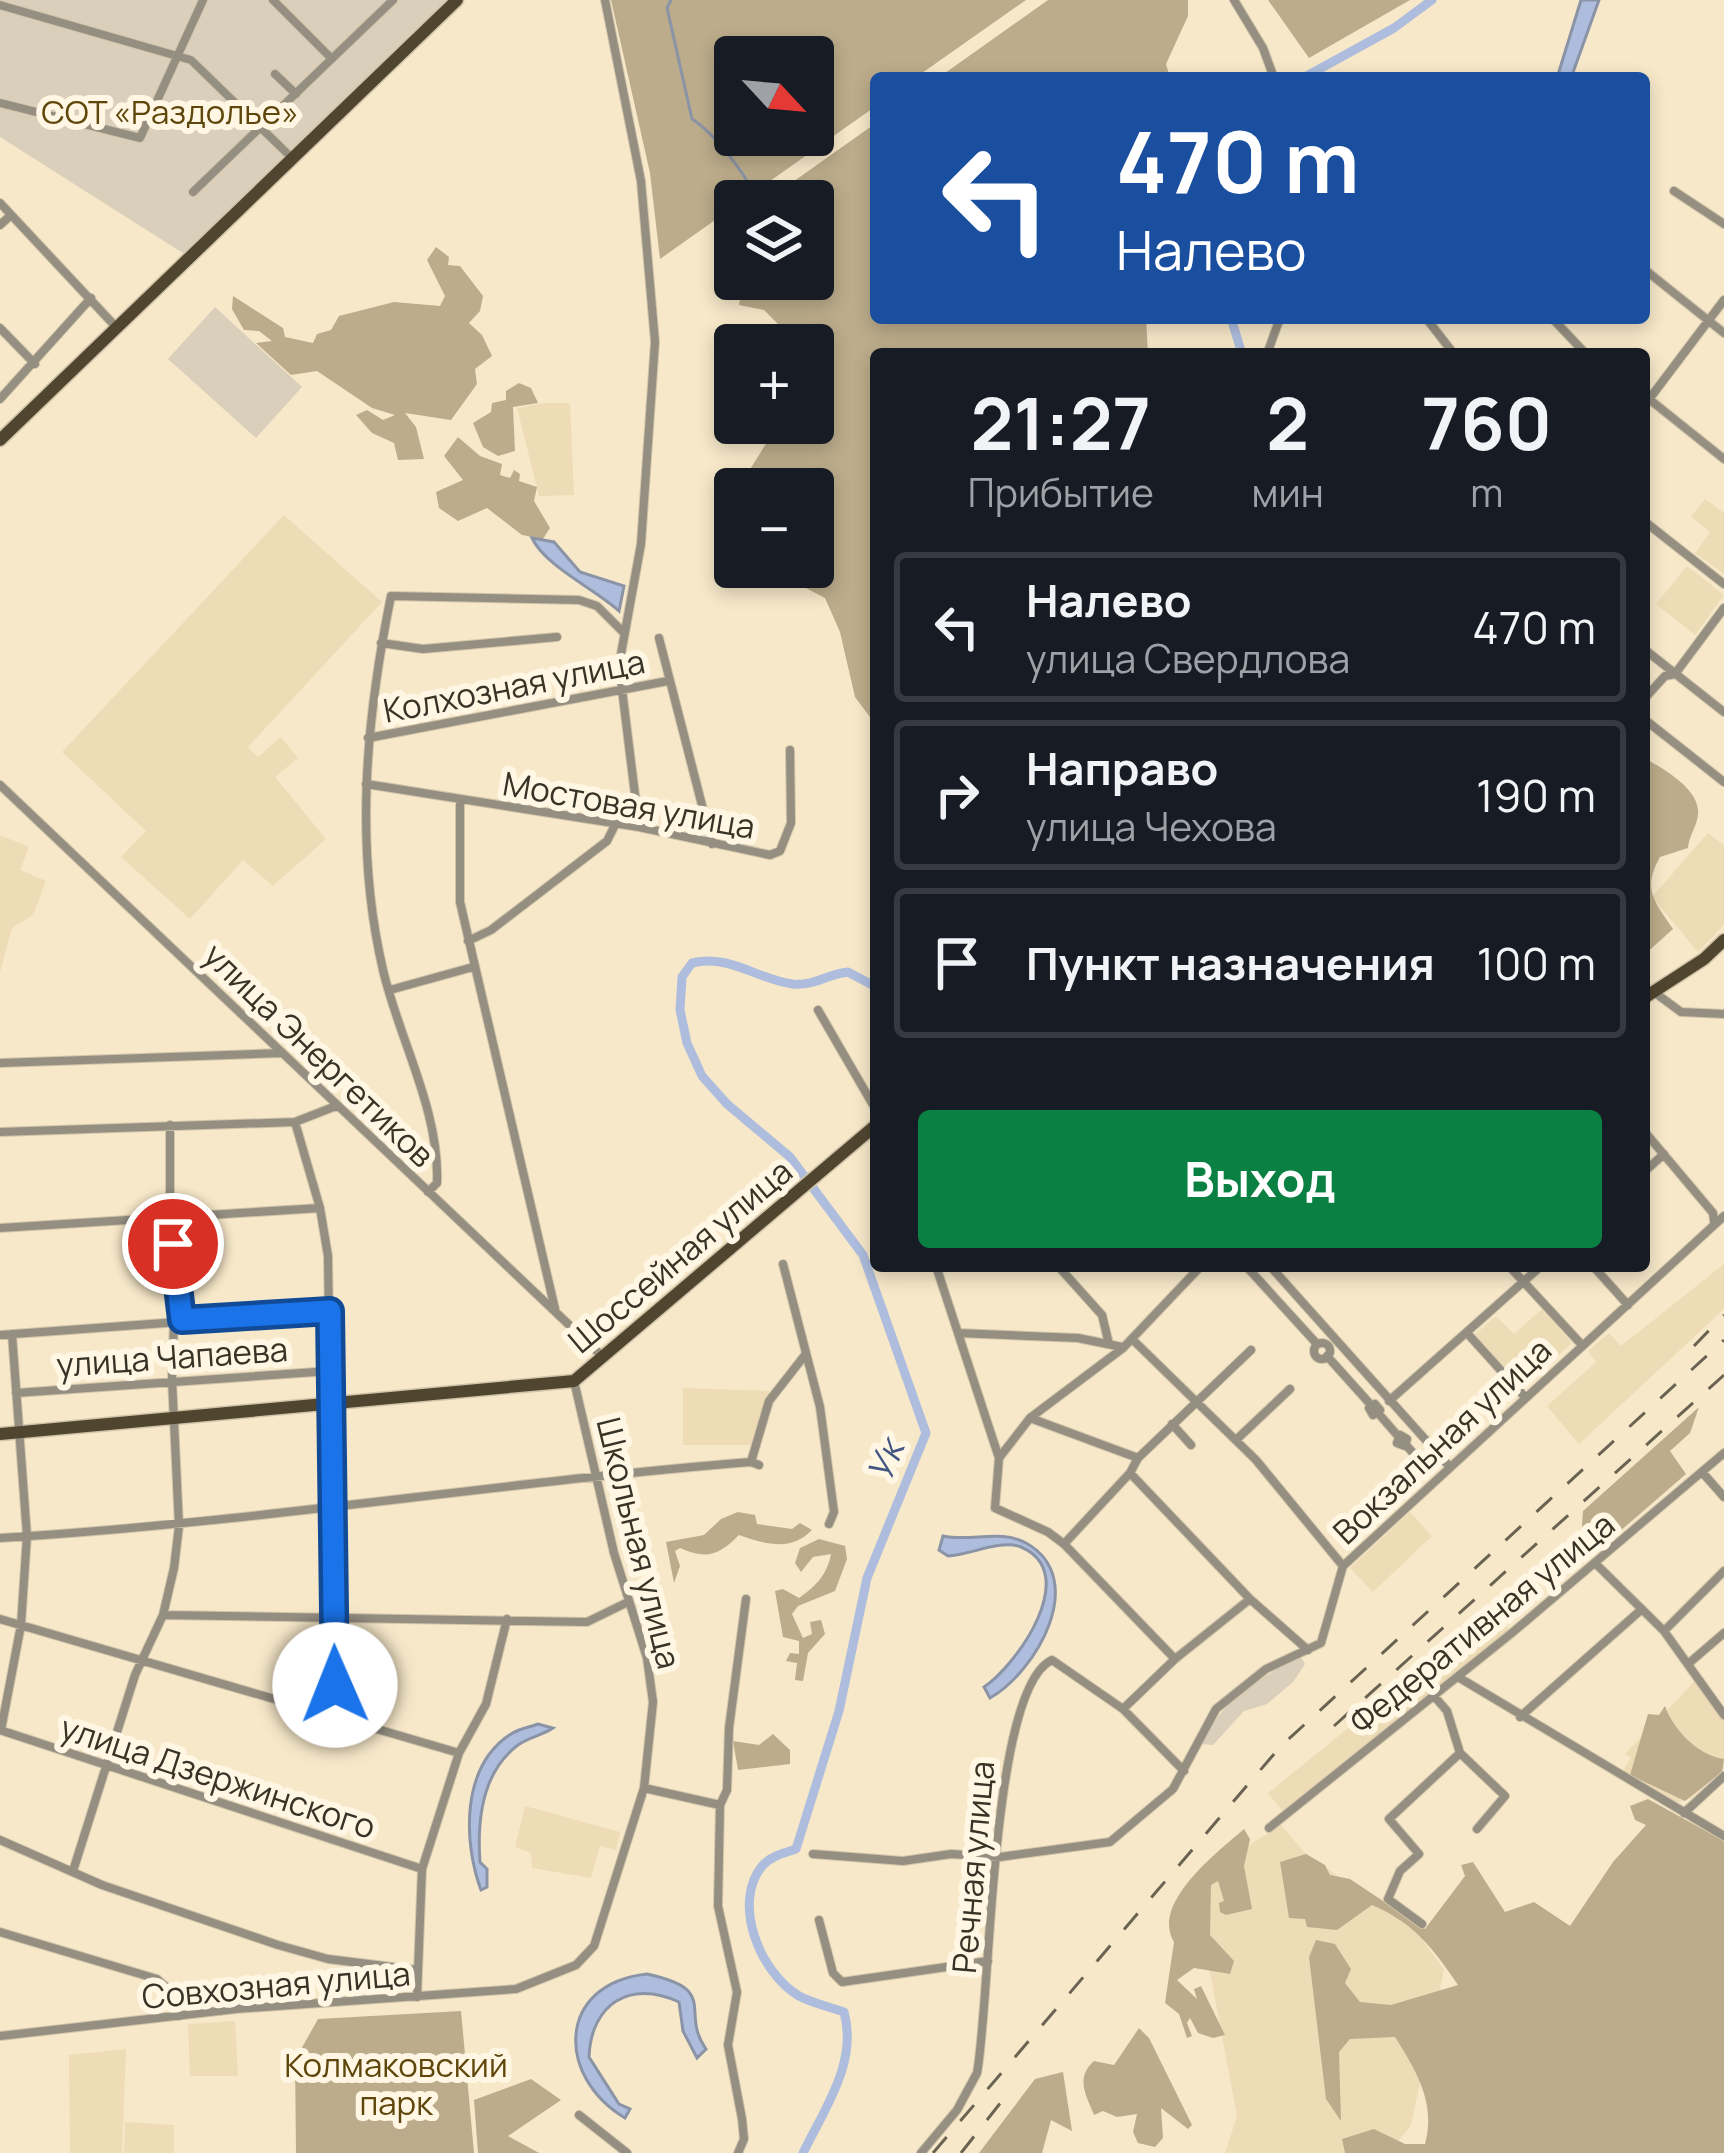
<!DOCTYPE html>
<html lang="ru">
<meta charset="utf-8">
<style>
:root{--surface:#171b24;--page:#242831;--text:#f1f3f6;--muted:#9ea1a6;--line:#363941;--accent:#0b8043}
body{margin:0;font-family:Manrope,sans-serif;background:var(--page);color:var(--text);height:100vh;display:flex;flex-direction:column;font-size:45px;white-space:nowrap}
*{box-sizing:border-box;margin:0}
p{font-size:39px;color:var(--muted)}
.icon{flex:none;width:66px;height:66px;fill:none;stroke:currentColor;stroke-width:2;stroke-linecap:round;stroke-linejoin:round}
.map{position:relative;flex:1;overflow:hidden}
.details{position:absolute;left:870px;top:348px;width:780px;height:924px;display:flex;flex-direction:column;background:var(--surface);border-radius:12px;box-shadow:0 6px 18px #0003}
.details>*{flex:none}
.guide{position:absolute;left:870px;top:72px;width:780px;height:252px;border-radius:12px;box-shadow:0 6px 18px #0003;background:#1a4fa0;color:#fff;overflow:hidden}
.needle{width:78px;rotate:116deg}
.controls{position:absolute;left:714px;top:36px;display:grid;gap:24px}
.controls a{display:grid;place-items:center;width:120px;height:120px;border-radius:12px;background:var(--surface);box-shadow:0 6px 18px #0003;font-size:60px}
.pin{position:absolute;display:grid;place-items:center;width:102px;height:102px;color:#fff;margin:-51px;border:6px solid #fff;border-radius:50%;box-shadow:0 3px 12px #0007}
.me{position:absolute;width:132px;margin:-66px;rotate:359deg;stroke-linejoin:round;filter:drop-shadow(0 0 9px #0008)}
.turn{display:flex;align-items:center;gap:42px;height:252px;padding:0 48px;font-size:54px}
.turn .icon{width:156px;height:156px;stroke-width:2.5}
.turn b{display:block;font-size:84px;line-height:102px}
.eta{display:flex;justify-content:space-evenly;align-items:center;height:204px;text-align:center}
.eta b{font-size:72px;font-weight:700;line-height:84px}
.button{display:flex;gap:24px;margin-top:auto;padding:24px 48px}
.button a{flex:1;height:138px;border-radius:12px;background:var(--accent);color:#fff;font-size:48px;font-weight:700;line-height:138px;text-align:center}
ul{padding:0;list-style:none}
li{display:flex;align-items:center;gap:36px;height:150px;margin:0 24px 18px;padding:0 24px;border:6px solid var(--line);border-radius:12px}
li div{flex:1}
li b{display:block;font-size:45px}
li em{font-style:normal}
.map>svg:first-child{display:block}
.built{fill:#eedcb6}
.green{fill:#d9cfba}
.forest{fill:#bcac8b;fill-rule:evenodd}
.water{fill:#aebddd;stroke:#8b94a6;stroke-width:3}
.lines{fill:none;stroke-linecap:round;stroke-linejoin:round}
.stream{stroke:#8b94a6;stroke-width:3}
.river{stroke:#aebddd;stroke-width:9}
.minor-casing{stroke:#d1c4a9;stroke-width:10}
.major-casing{stroke:#d1c4a9;stroke-width:15}
.minor{stroke:#958f82;stroke-width:8}
.major{stroke:#504630;stroke-width:12}
.rail{stroke:#6a6352;stroke-width:3;stroke-dasharray:21 21;stroke-linecap:butt}
.route-casing{stroke:#114b97;stroke-width:30}
.route{stroke:#1a73e8;stroke-width:21}
.labels{text-anchor:middle;stroke-width:12;stroke-linejoin:round;paint-order:stroke}
.park-label{font-size:33px;fill:#5f470c;stroke:#fff6e3}
.street-label{font-size:33px;fill:#383327;stroke:#fff6e3}
.water-label{font-size:36px;font-style:italic;fill:#425683;stroke:#fff6e3}
</style>
<div class="map">
<svg width="1724" height="2153" viewBox="0 0 1724 2153">
<rect width="100%" height="100%" fill="#f7e8c9"/>
<!-- built -->
<path class="built" d="M545 403H570L574 495 539 496 517 408Z
M1705 499 1724 513V574L1695 553 1710 532 1691 517Z
M284 515 382 602 248 747 258 757 281 737 298 758 275 777 326 839 273 886 243 860 190 919 121 857 146 831 62 752Z
M1687 566 1724 595 1695 635 1656 604Z
M1708 833 1724 845V925L1698 952 1652 897Z
M0 835 29 847 20 870 46 881 33 915 12 928 0 972Z
M1724 1264V1309L1579 1444 1547 1406 1596 1362 1588 1351 1609 1333 1621 1346Z
M1542 1309 1572 1343 1521 1389 1473 1336 1496 1316 1514 1334Z
M683 1388 770 1391 755 1445H683Z
M1410 1512 1432 1536 1373 1592 1350 1568Z
M1493 1611 1509 1630 1284 1813 1268 1793Z
M1695 1681 1724 1720V1768L1692 1798 1676 1803 1623 1771 1631 1758 1625 1754Z
M525 1806 620 1832 616 1850 600 1846 591 1878 532 1868 531 1853 515 1847Z
M1281 1825 1304 1852 1419 1934 1444 1970 1411 2125 1389 2153H1225L1237 2116 1193 1881Z
M235 2021 238 2076H190L188 2024Z
M126 2049 122 2153H70L69 2055Z
M125 2122 174 2125V2153H124Z"/>
<!-- green -->
<path class="green" d="M0 0H449L186 255 0 137Z
M215 307 302 387 256 438 168 359Z
M1301 1657 1305 1664 1293 1682 1267 1704 1244 1711 1213 1745 1200 1744C1222 1701 1259 1677 1301 1657Z"/>
<!-- forest -->
<path class="forest" d="M611 0H1026L915 78H876V106L742 201H735V206L660 259 650 173ZM735 57H813V135H735Z
M1048 0H1188V16L1166 64 1170 78H938Z
M1268 0H1410L1309 58Z
M876 123V318H1146L1148 354H876V725L855 697 840 632 825 598 806 588 792 567H813V489H788L784 478 742 482 779 423H813V345H806L804 326 784 330 764 310 739 305 744 279H813V201H766Z
M436 247 449 257 448 265 460 266 483 296 480 311 469 323 482 335 492 356 475 369 477 384 451 420 405 413 416 427 424 459 398 460 394 443 372 433 356 415 367 410 383 420 395 415 372 408 317 371 291 375 256 343 272 341 259 331 244 330 232 309 233 296 283 328 285 337 313 343 317 334 331 330 339 316 394 302 440 306 445 296 427 260Z
M519 383 531 388 538 403 513 407 515 451 498 456 483 447 473 423 491 412 492 403 506 400V391Z
M458 437 480 456 502 464 500 475 510 478 514 470 520 474 519 481 537 487 534 501 550 528 543 539 522 535 487 508 458 521 439 508 436 492 463 480 444 456Z
M1644 758C1664 769 1706 792 1697 820 1694 831 1689 837 1688 848L1660 857C1642 889 1654 901 1673 929L1644 955Z
M1699 1407 1690 1433 1670 1451 1686 1474 1604 1545 1581 1539 1583 1511Z
M738 1512 755 1515 757 1524 792 1529 800 1523 812 1530C791 1552 765 1544 739 1535 719 1555 707 1560 680 1548L675 1551 680 1566 674 1583 666 1542 704 1535 721 1519Z
M819 1539 845 1546 847 1559 835 1591 798 1606 792 1614 803 1638 812 1634 810 1622 821 1620 825 1634 808 1653 803 1681 795 1680 797 1663 786 1661 790 1653 799 1654V1641L783 1637 775 1591 783 1589 799 1598C816 1586 827 1575 831 1554L813 1557 801 1572 795 1563 800 1548Z
M1665 1706C1672 1727 1696 1755 1724 1759L1722 1772 1685 1801 1630 1775 1648 1714 1659 1715Z
M773 1734 790 1750V1764L738 1770 733 1741 759 1745Z
M1648 1799 1724 1841V2153H1345L1342 2139 1374 2129 1405 2144H1425C1436 2103 1417 2072 1395 2037L1350 2039 1339 2052 1341 2121 1326 2099 1309 1957 1316 1940 1335 1944 1351 1969 1345 1983 1360 2002 1391 2005 1458 1985C1433 1948 1414 1923 1372 1905L1337 1930 1307 1927 1305 1919 1289 1918 1280 1862 1306 1854 1325 1865 1330 1875 1350 1879 1425 1929 1465 1876 1461 1865 1473 1862 1505 1912 1534 1902 1570 1926 1613 1862 1646 1825 1635 1820 1630 1806Z
M1244 1829 1250 1839 1244 1866 1252 1909 1226 1915 1220 1912 1219 1903 1224 1901 1218 1881 1211 1885 1210 1935 1234 1961 1230 1974 1194 1968 1177 1980 1197 1999 1194 1989 1201 1986 1225 2035 1213 2038 1198 2033 1190 2018 1187 2023 1192 2036 1187 2038 1179 2014 1165 2003 1174 1942C1150 1903 1220 1850 1244 1829Z
M461 2011 474 2153H296L295 2060 318 2019Z
M1139 2028 1149 2038 1192 2125 1188 2129 1161 2108 1163 2138 1155 2147 1138 2143 1133 2132 1137 2114 1117 2117 1103 2111 1094 2115C1086 2095 1075 2078 1094 2061L1114 2065Z
M1063 2072 1072 2131 1051 2120 1042 2153H979L1035 2079Z
M531 2079 561 2100 508 2136 539 2153H478L474 2100Z"/>
<!-- water -->
<path class="water" d="M1581 0H1599L1571 78H1557Z
M532 538 554 542 580 572 624 586 619 611C595 589 545 566 532 538Z
M943 1536C971 1542 1001 1529 1026 1543 1090 1579 1036 1672 990 1698L984 1687C1017 1665 1082 1573 1021 1547 1001 1539 970 1555 948 1556L939 1550Z
M538 1724 553 1728C543 1735 529 1737 518 1745 482 1772 477 1821 480 1862L487 1869V1887L481 1890C463 1841 461 1766 511 1734 518 1729 530 1727 538 1724Z
M647 1974C721 1990 679 2011 706 2049L697 2058 683 2031 679 2002C630 1979 591 2004 589 2057L619 2104 630 2109 625 2118C556 2077 556 1984 647 1974Z"/>
<g class="lines">
<!-- stream -->
<path class="stream" d="M671 0 667 8 692 119C714 133 748 176 757 201"/>
<!-- river -->
<path class="river" d="M1303 78 1394 28 1432 0
M1231 318 1242 354
M803 2153C825 2108 858 2062 844 2012 830 2007 812 2003 799 1996 760 1973 731 1902 763 1865 771 1856 785 1853 796 1849L839 1711 867 1578 926 1433 863 1255 790 1157 727 1104 702 1076 687 1043 680 1010 682 977 692 963C730 954 756 979 793 984 815 986 827 974 848 972L876 987"/>
<!-- minor casing -->
<g class="minor-casing">
<path id="minor" d="M273 0 331 58
M605 0 641 181 655 342 641 544 619 665 639 827
M1234 0 1263 48 1274 78
M0 5 191 60 292 158
M275 74 296 94
M0 103 140 138 203 0
M1674 191 1724 224
M193 192 393 0
M0 203 116 327
M0 225 11 215
M1644 269 1724 333
M1426 318 1454 354
M1552 318 1586 354
M0 328 35 364
M1267 354 1280 318
M1644 395 1724 459
M0 399 91 298
M1644 406 1724 300
M1644 521 1724 584
M659 638 712 844
M381 643 423 649 557 637
M1644 649 1724 712
M1644 699 1665 676 1675 674 1724 608
M1644 719 1724 782
M368 738 668 681
M366 784 639 827 770 855 780 851 791 823 790 750
M0 785 604 1358
M460 800V902L555 1309
M468 941 491 930 607 841 615 825
M390 990 473 967
M1654 992 1681 1012 1724 1014
M818 1010 876 1110
M0 1063 281 1053
M295 1122 320 1208 328 1256 335 1717
M170 1125V1218L182 1320
M1644 1131 1713 1213 1714 1221
M0 1132 295 1122 336 1106
M1644 1172 1664 1154
M428 1192 437 1183C440 1111 399 1039 383 970 354 846 366 719 391 596L579 600 597 606 622 631
M0 1228 320 1208
M783 1264 820 1407 834 1512 829 1524
M936 1266 999 1458 995 1508 1048 1532 1064 1544 1175 1659
M1058 1266 1102 1315 1109 1344
M1246 1266 1317 1344
M1270 1266 1449 1466
M1509 1266 1581 1344
M1593 1266 1628 1305
M958 1333 1078 1338 1122 1347
M1467 1333 1524 1396
M0 1335 330 1311
M1132 1339 1256 1460 1343 1566
M1314 1351a8 8 0 1 1 16 0a8 8 0 1 1-16 0Z
M1327 1356 1371 1405
M16 1393 330 1371
M1389 1401 1541 1266
M1375 1404 1380 1410 1373 1415 1369 1408Z
M1378 1413 1398 1436
M1030 1418 1138 1458
M1172 1424 1191 1445
M1400 1435 1407 1439 1405 1446 1397 1443Z
M1236 1440 1290 1389
M1406 1445 1422 1463
M999 1458 1030 1418 1123 1348 1201 1266
M751 1462 769 1401 805 1355
M1702 1472 1724 1497
M1130 1473 1250 1599 1308 1650
M0 1538C251 1523 500 1482 751 1462L759 1465
M1064 1544 1130 1473 1138 1458 1251 1350
M1595 1563 1664 1631 1724 1715
M163 1615 587 1622 628 1602
M0 1619 459 1753
M1664 1631 1724 1571
M1688 1664 1724 1633
M1458 1677 1724 1836
M1123 1709 1175 1659 1250 1599
M1520 1717 1642 1609
M0 1730 422 1869
M1 1730 21 1625 27 1536 12 1334
M1460 1753 1505 1796 1477 1829
M644 1788 720 1805
M1684 1813 1724 1776
M1269 1828 1513 1632 1724 1453
M0 1840 102 1885 278 1945 328 1959 417 1970
M813 1854 903 1861 951 1854 1000 1857 1110 1842 1173 1789 1216 1709 1266 1669 1321 1643 1343 1566 1724 1216
M73 1871 135 1675 163 1615 174 1568 179 1526 172 1379 174 1321
M819 1920 833 1973 842 1982 988 1961
M1422 1924 1388 1899 1400 1871 1419 1854 1389 1819 1460 1753 1447 1711 1434 1696
M0 1932 157 1979 176 1996 179 2016
M417 1997 422 1869 459 1753 486 1704 507 1619
M0 2036 236 2009 516 1989 576 1965 594 1946 644 1788 653 1702 647 1658 614 1553 574 1381
M579 2115 627 2153
M738 2153 744 2139 742 2119 728 2045 737 1992 718 1906 720 1805 727 1790 729 1728 746 1599
M921 2153 957 2110 977 2073C991 1999 990 1688 1052 1660L1123 1709 1184 1771"/>
</g>
<!-- major casing -->
<g class="major-casing">
<path id="major" d="M0 440 457 0
M1644 998 1704 959 1724 940
M0 1434 574 1381 876 1125"/>
</g>
<!-- minor -->
<use href="#minor" class="minor"/>
<!-- major -->
<use href="#major" class="major"/>
<!-- rail -->
<path class="rail" d="M1694 1346 1724 1315
M1334 1726 1724 1375
M933 2153 1280 1747 1724 1340
M961 2153 1009 2092"/>
</g>
<g class="lines">
<!-- route casing -->
<g class="route-casing">
<path id="route" d="M173 1244 182 1320 330 1311 335 1685"/>
</g>
<!-- route -->
<use href="#route" class="route"/>
</g>
<g class="labels">
<!-- park labels -->
<g class="park-label">
<text x="170" y="124">СОТ «Раздолье»</text>
<text x="396" y="2077">Колмаковский<tspan x="396" dy="38">парк</tspan></text>
</g>
<!-- street labels -->
<g class="street-label">
<text transform="translate(514 686) rotate(-11)" y="12">Колхозная улица</text>
<text transform="translate(629 805) rotate(10)" y="12">Мостовая улица</text>
<text transform="translate(319 1055) rotate(44)" y="12">улица Энергетиков</text>
<text transform="translate(680 1256) rotate(-40)" y="12">Шоссейная улица</text>
<text transform="translate(172 1357) rotate(-4)" y="12">улица Чапаева</text>
<text transform="translate(1442 1441) rotate(-43)" y="12">Вокзальная улица</text>
<text transform="translate(639 1543) rotate(76)" y="12">Школьная улица</text>
<text transform="translate(1482 1623) rotate(-39)" y="12">Федеративная улица</text>
<text transform="translate(218 1777) rotate(18)" y="12">улица Дзержинского</text>
<text transform="translate(973 1867) rotate(-85)" y="12">Речная улица</text>
<text transform="translate(276 1985) rotate(-5)" y="12">Совхозная улица</text>
</g>
<!-- water labels -->
<g class="water-label">
<text transform="translate(885 1461) rotate(-68)" y="13">Ук</text>
</g>
</g>
</svg>
<div class="controls">
<a><svg class="needle" viewBox="-14 -14 28 28"><path d="M0-13l5 13h-10z" fill="#e53935"/><path d="M0 13l5-13h-10z" fill="#9ea1a6"/></svg></a>
<a><svg class="icon" aria-label="layers" viewBox="0 0 24 24"><path d="M12 4l9 5-9 5-9-5zM3 14l9 5 9-5"/></svg></a>
<a>+</a>
<a>−</a>
</div>
<div class="pin" style="left:173px;top:1244px;background:#d93025"><svg class="icon" aria-label="arrive" viewBox="0 0 24 24"><path d="M6 21V4h12l-3 4 3 4H6"/></svg></div>
<svg class="me" style="left:335px;top:1685px" viewBox="-20 -20 40 40"><circle r="19" fill="#fff"/><path d="M0-13L10 11 0 6-10 11z" fill="#1a73e8"/></svg>
<div class="guide">
<div class="turn"><svg class="icon" aria-label="left" viewBox="0 0 24 24"><path d="M17 20v-9H6M10 6l-5 5 5 5"/></svg><div><b>470 m</b>Налево</div></div>
</div>
<section class="details">
<div class="eta">
<div><b>21:27</b><p>Прибытие</p></div>
<div><b>2</b><p>мин</p></div>
<div><b>760</b><p>m</p></div>
</div>
<ul>
<li><svg class="icon" aria-label="left" viewBox="0 0 24 24"><path d="M17 20v-9H6M10 6l-5 5 5 5"/></svg><div><b>Налево</b><p>улица Свердлова</p></div><em>470 m</em></li>
<li><svg class="icon" aria-label="right" viewBox="0 0 24 24"><path d="M7 20v-9h11M14 6l5 5-5 5"/></svg><div><b>Направо</b><p>улица Чехова</p></div><em>190 m</em></li>
<li><svg class="icon" aria-label="arrive" viewBox="0 0 24 24"><path d="M6 21V4h12l-3 4 3 4H6"/></svg><div><b>Пункт назначения</b></div><em>100 m</em></li>
</ul>
<div class="button"><a>Выход</a></div>
</section>
</div>
